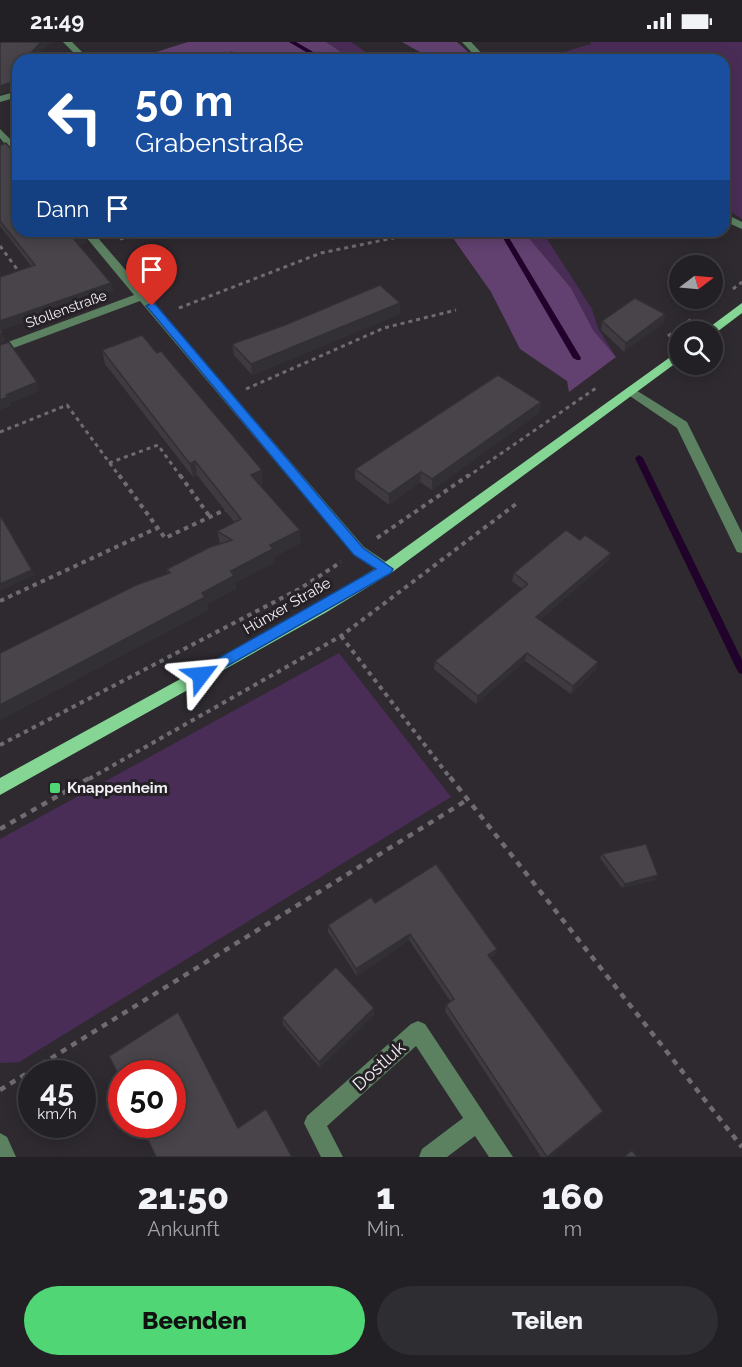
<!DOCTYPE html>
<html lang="de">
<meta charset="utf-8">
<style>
:root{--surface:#222024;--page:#2e2d31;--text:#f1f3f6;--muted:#a2a3a6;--line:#3f3e41;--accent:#50d674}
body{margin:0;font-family:Raleway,sans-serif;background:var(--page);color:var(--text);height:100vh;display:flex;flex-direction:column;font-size:22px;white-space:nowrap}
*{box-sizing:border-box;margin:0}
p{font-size:20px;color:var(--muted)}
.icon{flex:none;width:33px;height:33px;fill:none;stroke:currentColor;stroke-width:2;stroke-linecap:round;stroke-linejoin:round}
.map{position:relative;height:1115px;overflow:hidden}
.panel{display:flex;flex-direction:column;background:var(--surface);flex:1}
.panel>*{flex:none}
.hud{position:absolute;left:12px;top:12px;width:718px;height:183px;border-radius:18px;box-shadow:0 3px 15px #0003,0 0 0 2px var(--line);background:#1a4fa0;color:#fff;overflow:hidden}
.needle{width:39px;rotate:74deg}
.tools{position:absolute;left:669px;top:213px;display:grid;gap:12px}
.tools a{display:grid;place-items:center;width:54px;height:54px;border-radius:50%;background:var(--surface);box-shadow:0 3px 15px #0003,0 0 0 2px var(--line);font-size:30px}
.speed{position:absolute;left:18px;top:1018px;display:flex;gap:12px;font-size:30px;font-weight:700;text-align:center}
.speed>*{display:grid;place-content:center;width:78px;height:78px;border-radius:50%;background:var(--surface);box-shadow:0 3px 15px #0003,0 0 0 2px var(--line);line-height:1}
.speed small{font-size:15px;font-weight:400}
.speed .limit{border:9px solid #d22;background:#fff;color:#111}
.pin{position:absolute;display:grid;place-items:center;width:51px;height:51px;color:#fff;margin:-62px -26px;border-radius:50% 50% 50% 0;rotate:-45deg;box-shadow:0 0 6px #0007}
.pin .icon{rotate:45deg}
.me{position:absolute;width:66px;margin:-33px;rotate:61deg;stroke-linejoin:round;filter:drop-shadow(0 0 4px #0008)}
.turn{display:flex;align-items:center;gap:21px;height:126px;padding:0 24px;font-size:27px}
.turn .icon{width:78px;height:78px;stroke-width:2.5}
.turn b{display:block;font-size:42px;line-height:51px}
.then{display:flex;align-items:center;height:57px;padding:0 24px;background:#0003;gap:12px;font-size:22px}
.eta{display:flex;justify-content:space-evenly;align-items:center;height:102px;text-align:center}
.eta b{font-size:36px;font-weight:800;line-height:42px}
.primary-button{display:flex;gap:12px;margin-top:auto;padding:12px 24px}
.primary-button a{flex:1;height:69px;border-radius:36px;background:var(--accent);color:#111;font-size:24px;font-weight:800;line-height:69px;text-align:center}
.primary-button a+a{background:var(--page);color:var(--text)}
.status{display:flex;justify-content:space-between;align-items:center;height:42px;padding:0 30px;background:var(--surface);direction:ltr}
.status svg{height:16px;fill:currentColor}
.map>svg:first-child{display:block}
.green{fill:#4a2d57}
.forest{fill:#624170}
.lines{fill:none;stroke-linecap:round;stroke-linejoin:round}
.stream{fill:#20022b;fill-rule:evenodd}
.path-far3{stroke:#6f6b70;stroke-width:2;stroke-dasharray:3 3;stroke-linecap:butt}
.path-far2{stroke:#6f6b70;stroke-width:3;stroke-dasharray:4 4;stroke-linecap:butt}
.path-far1{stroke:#6f6b70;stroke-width:4;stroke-dasharray:4.5 4.5;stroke-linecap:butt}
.path{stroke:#6f6b70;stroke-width:4.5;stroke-dasharray:6 6;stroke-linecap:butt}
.minor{fill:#5b8161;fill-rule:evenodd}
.major{fill:#85d694;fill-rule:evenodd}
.wall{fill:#3e3a40}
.shaded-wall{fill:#323034}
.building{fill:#48444a;stroke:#323034;stroke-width:1.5}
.route{fill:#1a73e8;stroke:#114b97;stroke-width:1.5}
.poi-dot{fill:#50d674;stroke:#252126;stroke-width:2}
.labels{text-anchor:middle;stroke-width:6;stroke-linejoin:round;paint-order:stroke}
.far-street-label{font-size:14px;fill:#f3f0f4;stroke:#252126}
.street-label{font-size:15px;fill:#f3f0f4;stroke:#252126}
.poi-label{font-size:15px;font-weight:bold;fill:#f3f0f4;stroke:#252126;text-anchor:start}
.near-street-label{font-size:18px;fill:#f3f0f4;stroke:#252126}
</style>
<div class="status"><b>21:49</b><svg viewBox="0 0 49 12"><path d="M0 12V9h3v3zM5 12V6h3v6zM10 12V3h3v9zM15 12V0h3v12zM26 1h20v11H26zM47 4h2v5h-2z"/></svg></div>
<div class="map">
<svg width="742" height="1115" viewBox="0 0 742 1115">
<rect width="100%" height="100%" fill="#2e2a30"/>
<!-- green -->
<path class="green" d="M326 0H351L378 18H353Z
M590 0H742V177L725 166 724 18H537L591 2Z
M523 189H542L592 267 598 286 616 315 593 288 571 246Z
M339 611 451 755 19 1020 0 1021V797Z"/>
<!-- forest -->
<path class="forest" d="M188 0H326L353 18H259L252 14 237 18 134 17Z
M402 0H457L477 18H434Z
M448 189H523L571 246 593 288 616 315 569 350 567 339 520 307 491 250Z"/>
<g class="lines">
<!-- stream -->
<path class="stream" d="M289 0H296L327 18H320Z
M499 189H505L581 316 580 318H577L573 316Z
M639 413 643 416 742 618V632L739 631 737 628 635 416Z"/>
<!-- path-far3 -->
<path class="path-far3" d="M131 193 143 189"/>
<!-- path-far2 -->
<path class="path-far2" d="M120 197 135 192
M0 204 17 227
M733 247 742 240
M179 266 321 211 398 195
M668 294 693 276
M712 315 724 306
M690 331 702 322
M246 347 384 286 456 268
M0 390 67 363 120 435
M109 421 158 403 181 435
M467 435 596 346"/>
<!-- path-far1 -->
<path class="path-far1" d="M119 433 165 496 229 466
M180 433 210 475
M377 496 469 433
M0 559 157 486
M341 594 451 737
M0 703 301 546 341 520
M89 737 341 594 516 462"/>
<!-- path -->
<path class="path" d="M450 735 742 1105
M0 787 91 735
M0 1048 467 758"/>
<!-- minor -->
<path class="minor" d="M63 0H72L90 18H81Z
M462 0H471L488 18H479Z
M18 49V55L0 60V54Z
M0 87 18 105V114L14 113 0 96Z
M724 171 742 180V187L724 179Z
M81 189H92L364 505 391 523 393 527 391 531H381L354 513 140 259 0 311V303L134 253Z
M631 345 687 380 742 491V511L737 510 735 506 677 386 627 352 625 349 627 346Z
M418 979 425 982 513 1115H489L475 1094 447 1115H419L422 1107 463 1076 416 1004 327 1084 343 1115H321L304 1081 307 1074 411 982Z
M0 1091 7 1095 16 1115H0Z"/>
<!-- major -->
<path class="major" d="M742 261V271L713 293 712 290H703Z
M680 308V318L391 531 325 571 0 753V736L315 563 381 523Z"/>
</g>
<!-- wall -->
<path class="wall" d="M0 103 85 192 87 200 79 203 111 241 113 249 1 288 5 299 0 301V235L31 224 0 184Z
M94 189H120L101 196Z
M400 261V272L252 333 234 313 232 302Z
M665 272 663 281 624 310 601 288 602 279Z
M102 308 263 442 260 443 301 501 274 515 275 520 235 541 236 547 207 562 208 568 0 678V611L168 532 167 527 220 502 217 489 235 481 197 433 193 435 105 322Z
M541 360 539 371 432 448 420 440 389 463 355 437V427Z
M580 498 611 511 608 519 540 578 598 620 596 627 571 652 525 619 476 662 434 627 435 619 522 547 512 539 514 531Z
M602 812 656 838 622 846 600 816Z
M375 861 497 907 495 913 491 916 603 1069 599 1074 549 1115H541L445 969 446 963 451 960 409 898 357 934 328 890V883Z
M374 973 320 1026 283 983 282 976Z"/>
<!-- shaded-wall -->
<path class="shaded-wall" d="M41 0H51L33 18H24Z
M15 39 17 47 0 52V44Z
M99 189H120L101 196Z
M85 192 87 200 75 204 73 196Z
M111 241 113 249 0 289V279Z
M400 261V272L252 333 251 322Z
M665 272 663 281 624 310 626 301Z
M2 290 5 299 0 301V291Z
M37 340 40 349 10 361 11 364 0 368V358L6 353Z
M541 360 539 371 432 448V437Z
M195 419 197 433 193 435 190 422Z
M262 428 263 442 253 446 251 433Z
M421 430 420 440 389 463V452Z
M300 488 301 501 274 515 275 520 235 541 236 547 207 562 208 568 0 678V663L231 529 270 503Z
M611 511 608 519 535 583 536 575Z
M32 528 35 533 0 549V542Z
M527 611 525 619 476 662 478 654Z
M598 620 596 627 571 652 573 644Z
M658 833 656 838 622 846 625 842Z
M410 892 409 898 357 934 356 927Z
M497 907 495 913 487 919 488 913Z
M374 966V973L320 1026 319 1020Z
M603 1069 599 1074 549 1115H547Z"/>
<!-- building -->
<path class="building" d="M0 0H41L24 18H18V41L15 39 0 44Z
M232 10 243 18H204Z
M18 98V189H84L85 192 73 196 111 241 0 279V235L35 223 0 179V103L6 101 11 107H17Z
M380 243 400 261 251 322 232 302 285 283Z
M635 256 665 272 626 301 602 279Z
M142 293 157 311 161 309 262 428 251 433 300 488 270 503 273 507 231 529 234 534 202 551 205 555 0 663V611L136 543 170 531 167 527 210 505 232 498 217 489 241 477 195 419 190 422 102 308Z
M9 300 37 340 6 353 8 355 0 358V303Z
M498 333 541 360 432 437 421 430 389 452 355 427Z
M0 473 32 528 0 542Z
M566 488 580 498 585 493 611 511 536 575 598 620 573 644 527 611 478 654 435 619 528 542 514 531Z
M646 802 658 833 625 842 602 812Z
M436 822 497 907 488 913 603 1069 547 1115 446 963 454 957 410 892 356 927 328 883 371 855 375 861Z
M336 925 374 966 319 1020 282 976Z
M178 970 238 1086 266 1067 292 1115H156L141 1083H172V1032H122V1040L109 1014Z
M632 1108 637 1115H624Z"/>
<!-- route -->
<path class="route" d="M152 261 155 262 363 506 393 527 391 531 201 639 196 637 194 633 196 629 376 527 354 513 148 266 146 264Z"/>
<!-- markers -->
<rect class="poi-dot" x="49" y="740" width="12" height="12" rx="3"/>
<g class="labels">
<!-- far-street labels -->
<g class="far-street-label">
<text transform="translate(66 267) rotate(-20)" y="5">Stollenstraße</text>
</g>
<!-- street labels -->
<g class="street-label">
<text transform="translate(287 564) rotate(-30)" y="5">Hünxer Straße</text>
</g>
<!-- poi labels -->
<g class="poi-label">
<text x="67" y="751">Knappenheim</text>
</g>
<!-- near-street labels -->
<g class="near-street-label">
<text transform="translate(379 1024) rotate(-42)" y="6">Dostluk</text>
</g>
</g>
</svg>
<div class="tools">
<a><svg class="needle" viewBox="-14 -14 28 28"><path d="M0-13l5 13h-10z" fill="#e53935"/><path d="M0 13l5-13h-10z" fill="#a2a3a6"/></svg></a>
<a><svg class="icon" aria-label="search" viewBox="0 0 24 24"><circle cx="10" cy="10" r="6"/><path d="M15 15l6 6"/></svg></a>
</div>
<div class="speed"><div>45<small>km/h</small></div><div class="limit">50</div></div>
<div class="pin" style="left:152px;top:264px;background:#d93025"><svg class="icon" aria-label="arrive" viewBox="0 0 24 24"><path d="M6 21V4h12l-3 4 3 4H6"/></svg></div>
<svg class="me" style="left:201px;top:633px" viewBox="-20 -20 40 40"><path d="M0-17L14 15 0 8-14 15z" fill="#1a73e8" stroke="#fff" stroke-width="4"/></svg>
<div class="hud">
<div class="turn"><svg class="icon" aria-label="left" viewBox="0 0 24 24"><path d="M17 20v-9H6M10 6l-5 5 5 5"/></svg><div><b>50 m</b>Grabenstraße</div></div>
<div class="then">Dann<svg class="icon" aria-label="arrive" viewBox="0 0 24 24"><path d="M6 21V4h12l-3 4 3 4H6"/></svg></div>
</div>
</div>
<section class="panel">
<div class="eta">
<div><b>21:50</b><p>Ankunft</p></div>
<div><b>1</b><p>Min.</p></div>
<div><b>160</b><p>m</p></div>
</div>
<div class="primary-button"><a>Beenden</a><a>Teilen</a></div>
</section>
